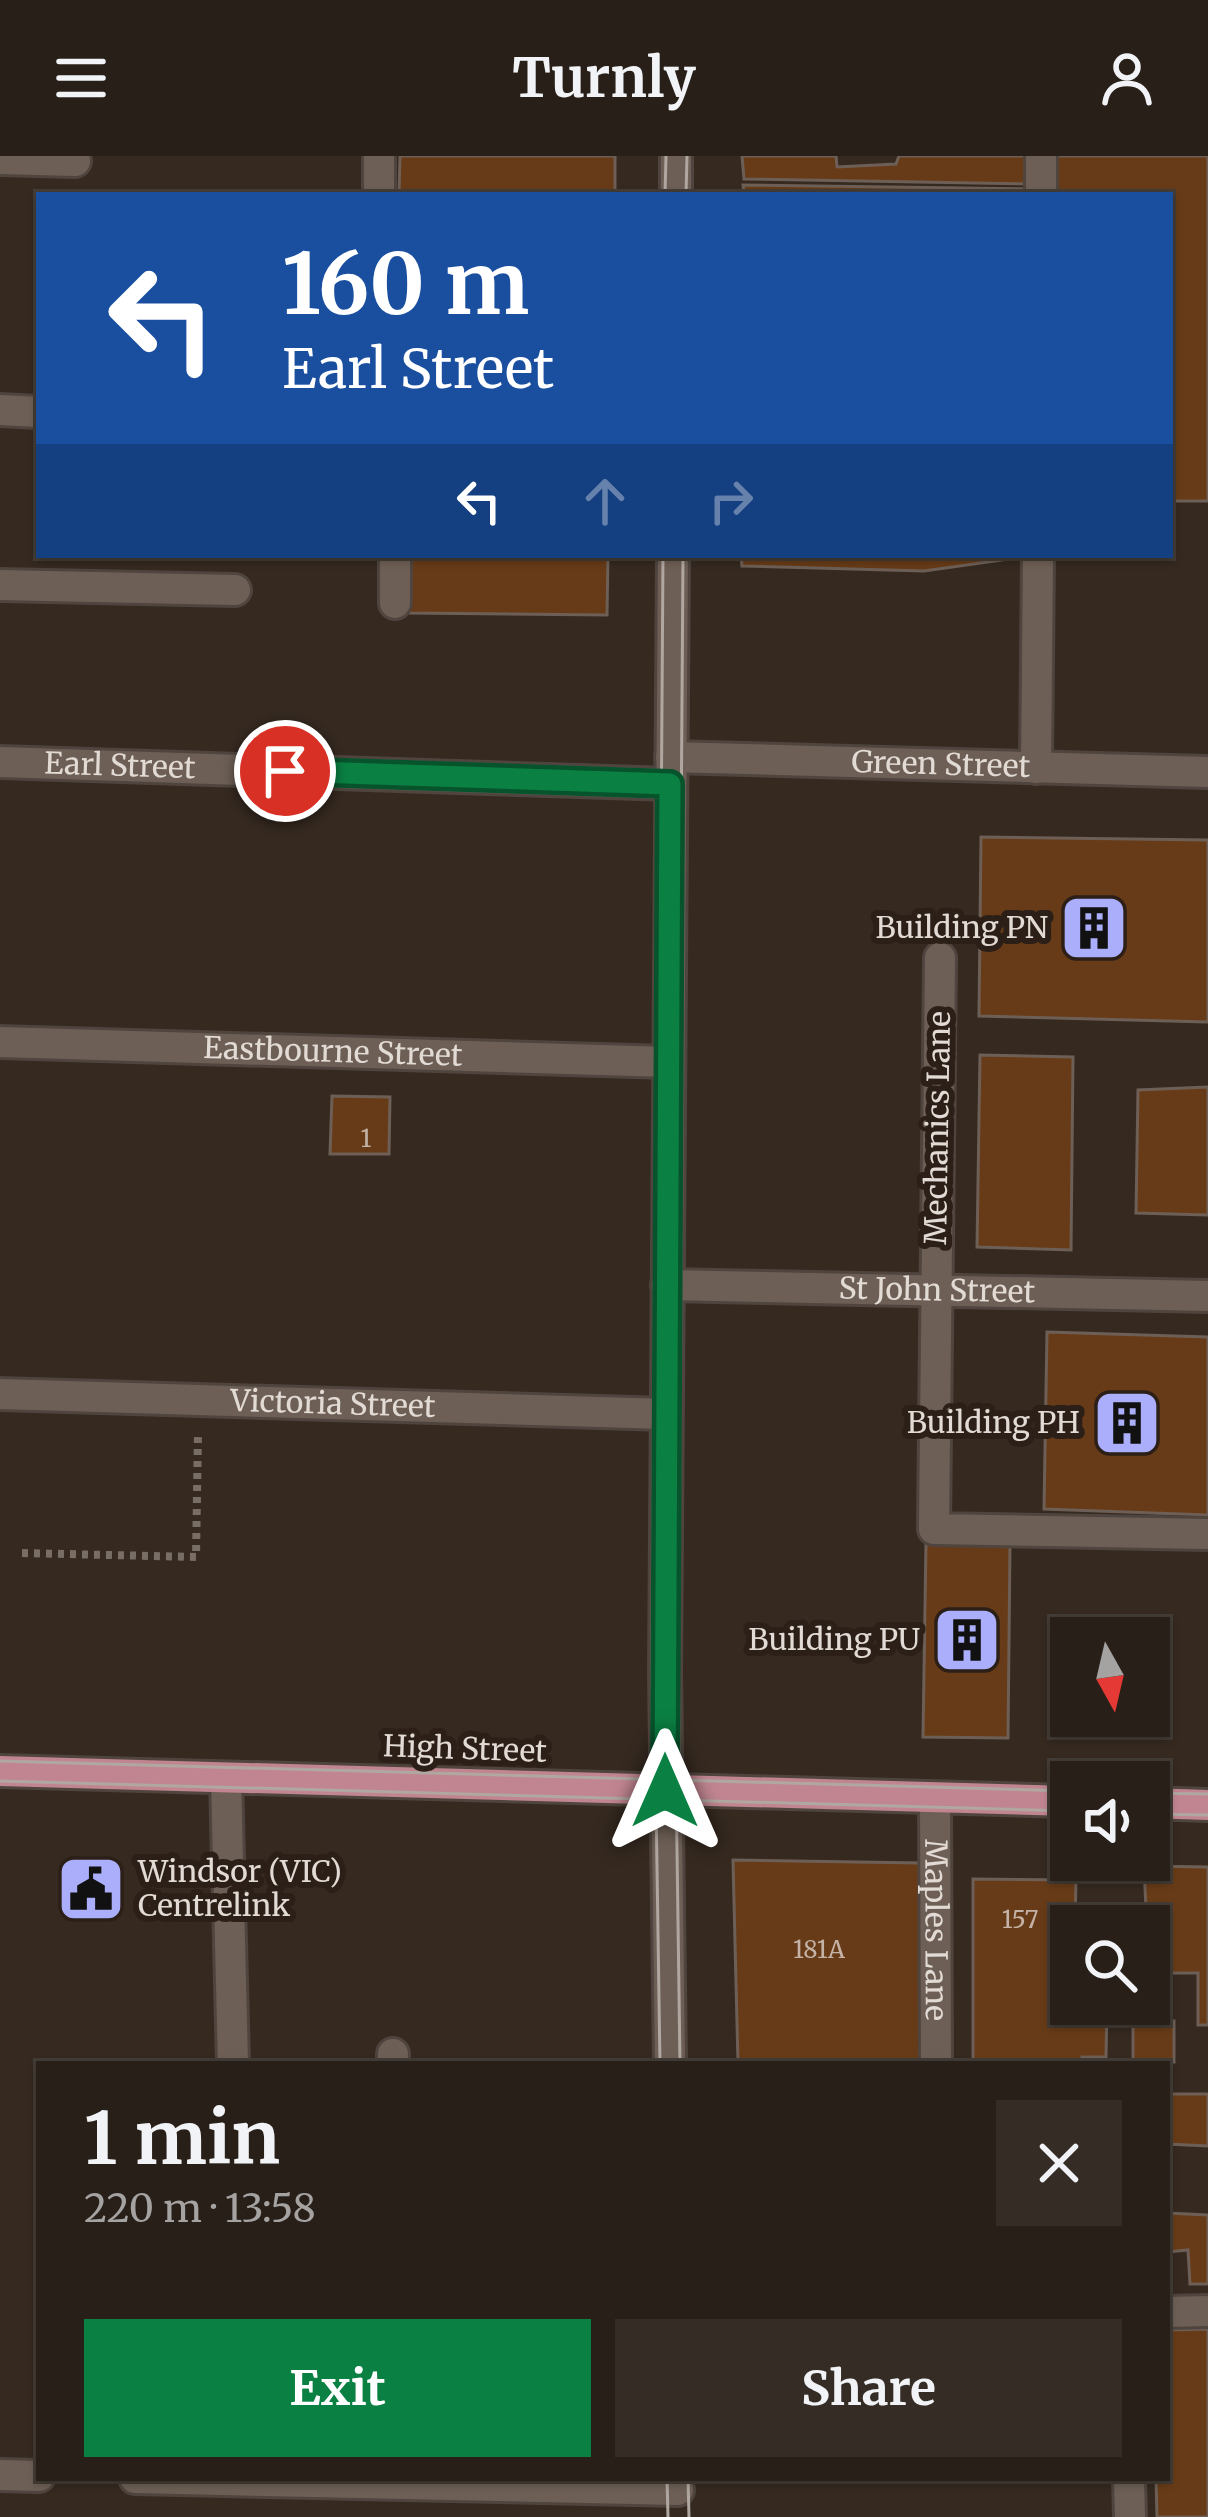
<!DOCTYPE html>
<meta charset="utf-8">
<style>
:root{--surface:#281f18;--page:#342c25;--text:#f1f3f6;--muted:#a5a2a2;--line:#443d37;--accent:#0b8043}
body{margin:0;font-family:Merriweather,serif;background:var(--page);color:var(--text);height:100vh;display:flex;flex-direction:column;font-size:45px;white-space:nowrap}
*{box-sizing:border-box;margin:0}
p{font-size:39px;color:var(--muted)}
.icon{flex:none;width:66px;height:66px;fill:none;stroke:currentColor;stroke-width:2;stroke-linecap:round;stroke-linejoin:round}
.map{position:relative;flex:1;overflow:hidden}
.panel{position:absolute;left:36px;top:1905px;width:1134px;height:420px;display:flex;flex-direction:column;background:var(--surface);border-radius:0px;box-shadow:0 3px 9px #0004,0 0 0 3px var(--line)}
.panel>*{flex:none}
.banner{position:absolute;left:36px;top:36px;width:1137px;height:366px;border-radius:0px;box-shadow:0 3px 9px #0004,0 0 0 3px var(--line);background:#1a4fa0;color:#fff;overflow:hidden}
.needle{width:78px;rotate:172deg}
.buttons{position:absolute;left:1050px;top:1461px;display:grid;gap:24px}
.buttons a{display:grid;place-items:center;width:120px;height:120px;border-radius:0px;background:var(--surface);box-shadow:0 3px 9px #0004,0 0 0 3px var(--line);font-size:60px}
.pin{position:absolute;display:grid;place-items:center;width:102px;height:102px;color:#fff;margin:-51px;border:6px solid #fff;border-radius:50%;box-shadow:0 3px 12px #0007}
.me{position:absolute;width:132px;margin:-66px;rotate:0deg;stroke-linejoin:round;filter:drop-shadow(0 0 9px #0008)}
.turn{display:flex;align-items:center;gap:42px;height:252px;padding:0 48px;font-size:54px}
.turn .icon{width:156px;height:156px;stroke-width:2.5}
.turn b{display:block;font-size:84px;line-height:102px}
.lanes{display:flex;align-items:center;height:114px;padding:0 48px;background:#0003;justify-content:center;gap:60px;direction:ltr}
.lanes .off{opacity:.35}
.round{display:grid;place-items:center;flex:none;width:126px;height:126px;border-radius:0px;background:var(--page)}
.overview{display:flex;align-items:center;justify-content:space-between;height:204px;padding:0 48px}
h1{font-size:72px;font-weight:700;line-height:90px}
.action{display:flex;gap:24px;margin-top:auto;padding:24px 48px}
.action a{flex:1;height:138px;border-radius:0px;background:var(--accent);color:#fff;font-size:48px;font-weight:700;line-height:138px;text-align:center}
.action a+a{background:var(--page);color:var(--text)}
header{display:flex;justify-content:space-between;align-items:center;height:156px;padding:0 48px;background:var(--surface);font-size:54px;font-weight:700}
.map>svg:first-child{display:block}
.building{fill:#673b17;stroke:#6e5f56;stroke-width:3}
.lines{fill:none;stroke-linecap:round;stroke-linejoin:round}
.minor-casing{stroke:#4f453e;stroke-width:36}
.major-casing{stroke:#4f453e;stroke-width:36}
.path{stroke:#786e66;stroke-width:8;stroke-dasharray:6 6;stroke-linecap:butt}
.minor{stroke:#6d5f55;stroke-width:30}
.major{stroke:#c08590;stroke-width:30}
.tram{stroke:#b1a7a1;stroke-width:3}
.route-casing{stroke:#07532c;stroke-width:30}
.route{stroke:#0b8043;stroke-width:21}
.labels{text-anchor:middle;stroke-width:12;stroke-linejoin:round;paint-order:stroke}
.number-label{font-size:24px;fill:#c3b2a5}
.street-label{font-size:30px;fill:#e2dad4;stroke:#2b1f17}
.poi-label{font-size:30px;fill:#e2dad4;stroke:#2b1f17;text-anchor:end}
</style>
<header><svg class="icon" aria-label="menu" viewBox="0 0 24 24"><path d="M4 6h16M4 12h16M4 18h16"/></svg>Turnly<svg class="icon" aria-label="person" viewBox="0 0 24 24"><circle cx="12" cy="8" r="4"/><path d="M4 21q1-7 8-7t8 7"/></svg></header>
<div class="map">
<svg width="1208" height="2361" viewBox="0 0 1208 2361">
<rect width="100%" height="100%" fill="#352920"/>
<!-- building -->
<path class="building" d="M400 0H615V39H399Z
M742 0H836L837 11 896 8 899 0H1030L1029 28 744 23Z
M1054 0H1208V345H1170V39H1054Z
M743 29 1028 33V39H744Z
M406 399H608L607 459 408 457Z
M741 399H1024V401L924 415 742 410Z
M981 681 1208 684V866L979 860Z
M980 899 1073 901 1071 1094 977 1091Z
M1208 931V1059L1136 1057 1138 934Z
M332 940 390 941 389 998H330Z
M1047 1176 1208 1181V1359L1044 1353Z
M926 1387 1010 1388 1008 1582 923 1581Z
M733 1704 920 1707 922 1908H738Z
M1144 1710 1208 1711V1869H1198V1817H1149Z
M973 1723 1076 1724 1075 1770H1071V1848H1107L1106 1901H1082L1080 1908H973Z
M1133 1865H1174V1906L1133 1907Z
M1167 1938H1208V1990L1167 1988Z
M1167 2057 1208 2059V2128H1190L1188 2094 1167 2096Z
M1208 2173V2361H1157L1156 2322H1167V2174Z"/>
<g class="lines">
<!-- minor casing -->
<g class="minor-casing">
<g id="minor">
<path d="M0 3 75 5"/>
<path d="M379 39V0"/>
<path d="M676 39V0"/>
<path d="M1041 39V0"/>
<path d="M0 254 39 256"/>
<path d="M0 429 235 434"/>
<path d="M395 447V399"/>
<path id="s1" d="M671 601 1208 616"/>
<path id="s2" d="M0 606 670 628"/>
<path d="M1036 612 1038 399"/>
<path d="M940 802 934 1373 1208 1378"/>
<path id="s3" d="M0 886 668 906"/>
<path id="s4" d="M667 1129 1208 1140"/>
<path id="s5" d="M0 1238 666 1258"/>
<path d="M226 1622 233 1908"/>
<path id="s6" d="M935 1642 936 1908"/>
<path d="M393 1908V1898"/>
<path d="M670 1908 665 1516 673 399"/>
<path d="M1167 2156 1208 2155"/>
<path d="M0 2319 39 2320"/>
<path d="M135 2322 678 2334"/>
<path d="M1129 2322 1130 2361"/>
</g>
</g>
<!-- major casing -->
<g class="major-casing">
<path id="major" d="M0 1615 1071 1645
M1149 1647 1208 1649"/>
</g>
<!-- path -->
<path class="path" d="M22 1397 196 1401 198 1276"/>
<!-- minor -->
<use href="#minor" class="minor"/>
<!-- major -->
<use href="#major" class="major"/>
<!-- tram -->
<path class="tram" d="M665 39 666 0
M686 39 687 0
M0 1605 1071 1635
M0 1625 1071 1655
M1149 1637 1208 1638
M1149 1658 1208 1659
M660 1908 655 1580 663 399
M680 1908 675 1552 683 399
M667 2322 668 2361
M688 2322 689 2361"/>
</g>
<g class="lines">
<!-- route casing -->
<g class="route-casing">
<path id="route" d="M285 615 670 628 665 1635"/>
</g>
<!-- route -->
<use href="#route" class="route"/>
</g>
<!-- icons -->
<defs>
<g id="building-square" transform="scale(3.45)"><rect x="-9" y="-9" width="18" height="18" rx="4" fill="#abaffb" stroke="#2b1f17"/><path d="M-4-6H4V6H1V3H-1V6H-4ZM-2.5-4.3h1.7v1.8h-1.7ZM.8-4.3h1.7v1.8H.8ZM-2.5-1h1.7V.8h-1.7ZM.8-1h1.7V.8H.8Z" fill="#111"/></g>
<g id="civic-square" transform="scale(3.45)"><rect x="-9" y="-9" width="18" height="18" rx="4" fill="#abaffb" stroke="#2b1f17"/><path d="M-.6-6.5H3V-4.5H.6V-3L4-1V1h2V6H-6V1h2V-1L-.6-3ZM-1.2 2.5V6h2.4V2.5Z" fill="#111"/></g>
</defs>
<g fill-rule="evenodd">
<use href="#building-square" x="1094" y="772"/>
<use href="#building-square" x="1127" y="1267"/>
<use href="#building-square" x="967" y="1484"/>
<use href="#civic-square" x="91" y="1733"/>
</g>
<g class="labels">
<!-- number labels -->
<g class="number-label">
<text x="366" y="991">1</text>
<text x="1020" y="1772">157</text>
<text x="819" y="1802">181A</text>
</g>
<!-- street labels -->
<g class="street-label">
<text dy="10" stroke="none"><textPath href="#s1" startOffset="270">Green Street</textPath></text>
<text dy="10" stroke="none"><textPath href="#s2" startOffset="120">Earl Street</textPath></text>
<text dy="10" stroke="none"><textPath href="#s3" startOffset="333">Eastbourne Street</textPath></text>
<text transform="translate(938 972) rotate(-89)" y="10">Mechanics Lane</text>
<text dy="10" stroke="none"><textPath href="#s4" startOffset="270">St John Street</textPath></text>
<text dy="10" stroke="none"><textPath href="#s5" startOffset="333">Victoria Street</textPath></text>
<text transform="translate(465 1593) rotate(2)" y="10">High Street</text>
<text dy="10" stroke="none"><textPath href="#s6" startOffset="132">Maples Lane</textPath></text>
</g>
<!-- poi labels -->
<g class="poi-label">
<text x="1048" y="782">Building PN</text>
<text x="1080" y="1277">Building PH</text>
<text x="920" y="1494">Building PU</text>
<text x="138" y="1726" text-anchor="start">Windsor (VIC)<tspan x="138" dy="34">Centrelink</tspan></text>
</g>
</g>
</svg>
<div class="buttons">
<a><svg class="needle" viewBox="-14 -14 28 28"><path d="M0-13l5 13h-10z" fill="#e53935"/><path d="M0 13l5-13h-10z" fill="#a5a2a2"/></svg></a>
<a><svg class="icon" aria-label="sound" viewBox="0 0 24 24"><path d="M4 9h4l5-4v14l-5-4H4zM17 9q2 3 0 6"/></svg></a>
<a><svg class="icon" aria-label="search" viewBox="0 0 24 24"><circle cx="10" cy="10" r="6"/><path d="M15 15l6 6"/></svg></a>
</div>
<div class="pin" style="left:285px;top:615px;background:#d93025"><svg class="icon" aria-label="arrive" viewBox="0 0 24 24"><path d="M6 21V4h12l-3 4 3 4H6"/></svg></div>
<svg class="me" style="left:665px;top:1635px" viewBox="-20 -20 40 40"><path d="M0-17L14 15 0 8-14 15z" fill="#0b8043" stroke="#fff" stroke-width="4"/></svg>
<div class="banner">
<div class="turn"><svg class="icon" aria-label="left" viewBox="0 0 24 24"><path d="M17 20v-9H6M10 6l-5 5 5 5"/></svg><div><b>160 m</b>Earl Street</div></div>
<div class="lanes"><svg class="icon" aria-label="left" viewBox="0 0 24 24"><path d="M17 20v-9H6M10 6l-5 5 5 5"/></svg><svg class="icon off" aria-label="ahead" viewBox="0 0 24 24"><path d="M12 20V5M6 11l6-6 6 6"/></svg><svg class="icon off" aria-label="right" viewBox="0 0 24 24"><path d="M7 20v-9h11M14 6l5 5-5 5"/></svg></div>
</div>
<section class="panel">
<div class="overview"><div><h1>1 min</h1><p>220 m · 13:58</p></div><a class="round"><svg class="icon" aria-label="close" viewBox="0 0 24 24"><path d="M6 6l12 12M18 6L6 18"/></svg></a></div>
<div class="action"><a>Exit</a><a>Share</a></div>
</section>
</div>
